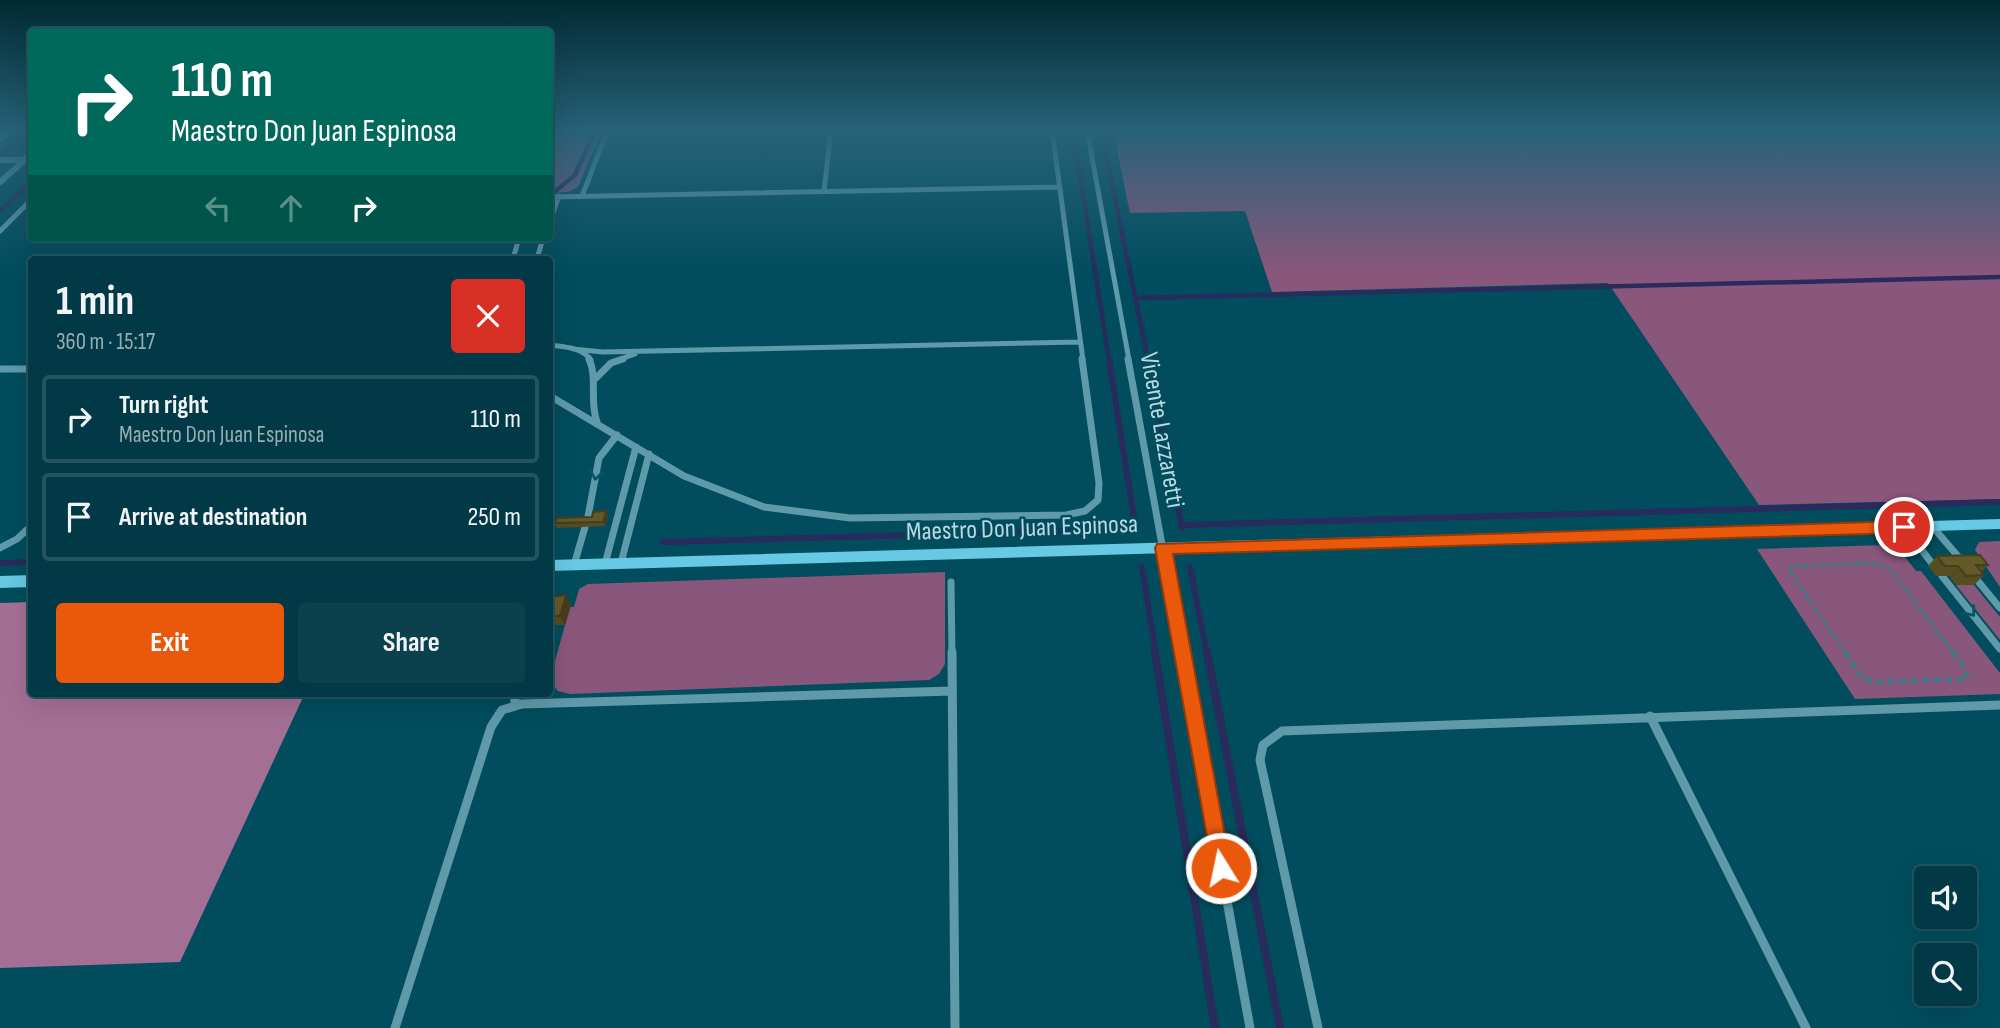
<!DOCTYPE html>
<meta charset="utf-8">
<style>
:root{--surface:#013a46;--page:#0b414d;--text:#f1f3f6;--muted:#96adb3;--line:#23545f;--accent:#ea580c}
body{margin:0;font-family:"Sofia Sans Condensed",sans-serif;background:var(--page);color:var(--text);height:100vh;display:flex;flex-direction:column;font-size:26px;white-space:nowrap}
*{box-sizing:border-box;margin:0}
p{font-size:23px;color:var(--muted)}
.icon{flex:none;width:38px;height:38px;fill:none;stroke:currentColor;stroke-width:2;stroke-linecap:round;stroke-linejoin:round}
.map{position:relative;flex:1;overflow:hidden}
.sheet{position:absolute;left:28px;top:256px;width:525px;height:441px;display:flex;flex-direction:column;background:var(--surface);border-radius:7px;box-shadow:0 7px 28px #0002,0 0 0 2px var(--line)}
.sheet>*{flex:none}
.hud{position:absolute;left:28px;top:28px;width:525px;height:214px;border-radius:7px;box-shadow:0 7px 28px #0002,0 0 0 2px var(--line);background:#00695c;color:#fff;overflow:hidden}
.controls{position:absolute;left:1914px;top:866px;display:grid;gap:14px}
.controls a{display:grid;place-items:center;width:63px;height:63px;border-radius:7px;background:var(--surface);box-shadow:0 7px 28px #0002,0 0 0 2px var(--line);font-size:35px}
.pin{position:absolute;display:grid;place-items:center;width:60px;height:60px;color:#fff;margin:-30px;border:4px solid #fff;border-radius:50%;box-shadow:0 2px 7px #0007}
.me{position:absolute;width:77px;margin:-38px;rotate:350deg;stroke-linejoin:round;filter:drop-shadow(0 0 5px #0008)}
.turn{display:flex;align-items:center;gap:24px;height:147px;padding:0 28px;font-size:32px}
.turn .icon{width:91px;height:91px;stroke-width:2.5}
.turn b{display:block;font-size:49px;line-height:60px}
.lanes{display:flex;align-items:center;height:66px;padding:0 28px;background:#0003;justify-content:center;gap:35px;direction:ltr}
.lanes .off{opacity:.35}
.round{display:grid;place-items:center;flex:none;width:74px;height:74px;border-radius:7px;background:var(--page)}
.overview{display:flex;align-items:center;justify-content:space-between;height:119px;padding:0 28px}
h1{font-size:42px;font-weight:700;line-height:52px}
.action{display:flex;gap:14px;margin-top:auto;padding:14px 28px}
.action a{flex:1;height:80px;border-radius:7px;background:var(--accent);color:#fff;font-size:28px;font-weight:700;line-height:80px;text-align:center}
.action a+a{background:var(--page);color:var(--text)}
ul{padding:0;list-style:none}
li{display:flex;align-items:center;gap:21px;height:88px;margin:0 14px 10px;padding:0 14px;border:4px solid var(--line);border-radius:7px}
li div{flex:1}
li b{display:block;font-size:26px}
li em{font-style:normal}
.map>svg:first-child{display:block}
.green{fill:#89577b}
.forest{fill:#a46f95}
.lines{fill:none;stroke-linecap:round;stroke-linejoin:round}
.stream-far2{stroke:#282b5b;stroke-width:4.5}
.stream-far1{stroke:#282b5b;stroke-width:6}
.stream{stroke:#282b5b;stroke-width:8}
.path-far1{stroke:#3e7b88;stroke-width:3.5;stroke-dasharray:5 3.5;stroke-linecap:butt}
.path{stroke:#3e7b88;stroke-width:4.5;stroke-dasharray:7 4.5;stroke-linecap:butt}
.minor-far2{stroke:#5f9aaa;stroke-width:5}
.minor-far1{stroke:#5f9aaa;stroke-width:7}
.minor{stroke:#5f9aaa;stroke-width:9}
.tertiary{fill:#5f9aaa;fill-rule:evenodd}
.secondary{fill:#67c9e3;fill-rule:evenodd}
.wall{fill:#564d22}
.shaded-wall{fill:#463e1c}
.building{fill:#645928;stroke:#463e1c;stroke-width:2}
.oneway{stroke:#0a5565}
.route{fill:#ea580c;stroke:#983908;stroke-width:2}
.labels{text-anchor:middle;stroke-width:5;stroke-linejoin:round;paint-order:stroke}
.street-label{font-size:26px;fill:#bbd9e2;stroke:#014d5d}
</style>
<div class="map">
<svg width="2000" height="1028" viewBox="0 0 2000 1028">
<rect width="100%" height="100%" fill="#014d5d"/>
<!-- green -->
<path class="green" d="M550 130H602L578 187 568 192 550 193Z
M1460 130H2000V499L1759 505 1608 283 1272 292 1245 211 1130 213 1114 136Z
M2000 541V587L1975 550 1979 542Z
M1885 545 1902 553 1916 571H1921L2000 673V694L1855 699 1757 549Z
M945 572V664L939 674 929 680 570 694 558 691 551 683 552 672 570 607H574L579 589 588 584Z
M1956 585H1974L2000 617V640Z"/>
<!-- forest -->
<path class="forest" d="M31 602 32 693H305L180 962 0 968V603Z"/>
<g class="lines">
<!-- stream-far2 -->
<path class="stream-far2" d="M1073 130 1109 360
M1101 130 1148 360
M1102 133 1286 130
M0 155 28 130
M553 193 575 175 595 130
M0 211 32 181
M1136 298 2000 277"/>
<!-- stream-far1 -->
<path class="stream-far1" d="M1109 359 1136 531
M1148 359 1182 528
M1182 525 2000 502
M663 542 1136 529
M0 563 32 562
M1142 567 1156 654
M1190 567 1207 654"/>
<!-- stream -->
<path class="stream" d="M1155 652 1215 1028
M1207 652 1280 1028"/>
<!-- path-far1 -->
<path class="path-far1" d="M1846 654 1789 570 1790 566 1875 563 1891 570 1954 654"/>
<!-- path -->
<path class="path" d="M1845 652 1863 679 1875 682 1967 679 1966 670 1953 652"/>
<!-- minor-far2 -->
<path class="minor-far2" d="M1052 130 1083 360
M1087 130 1129 360
M0 140 12 130
M824 191 831 130
M582 196 608 130
M550 197 1060 187
M550 221 559 196
M0 231 32 199
M513 259 519 238
M537 259 543 238
M550 345C566 347 581 347 591 360
M573 349 603 352 1080 342
M618 360 635 354"/>
<!-- minor-far1 -->
<path class="minor-far1" d="M589 359C598 378 589 401 597 422
M1128 359 1182 654
M0 369H32
M596 378 611 363 623 359
M550 396 684 476 764 507 850 518 1066 515 1085 511 1098 500 1099 483 1082 359
M587 522 599 458 617 435
M1932 526 1962 561
M1904 527 1934 566
M0 548 17 539 32 525
M621 563 649 454
M605 564 636 447
M574 565 585 527
M1973 575 2000 608
M1942 576 2000 649
M550 577 553 565
M951 582 952 654"/>
<!-- minor -->
<path class="minor" d="M952 652 955 1028
M1182 652 1250 1028
M515 693V705
M1650 716 1806 1028
M395 1028 491 727 502 710 522 704 952 691
M1318 1028 1260 760 1263 745 1282 731 2000 705"/>
<!-- tertiary -->
<path class="tertiary" d="M29 151H32V158L0 186V178L17 163H0V157H22Z"/>
<!-- secondary -->
<path class="secondary" d="M2000 519V529L550 571V560Z
M32 575V587L0 588V576Z"/>
</g>
<!-- wall -->
<path class="wall" d="M606 511 608 516 605 526 557 528 555 523 592 517Z
M1937 556 1988 565 1981 572 1984 575 1974 585H1956L1949 576H1936L1928 566Z
M550 597 571 605 565 625H550Z"/>
<!-- shaded-wall -->
<path class="shaded-wall" d="M606 511 608 516 605 526 603 522Z
M566 595 571 605 565 625 560 616Z"/>
<!-- building -->
<path class="building" d="M606 511 603 522 555 523 557 518 592 517 593 512Z
M1980 555 1988 565H1976L1984 575 1966 576 1958 566H1945L1937 556Z
M566 595 560 616H550V597Z"/>
<!-- one-way arrows -->
<defs><path id="oneway-chevron" d="M-2-3.5L2.5 0L-2 3.5" fill="none" stroke-width="1.6" stroke-linecap="round" stroke-linejoin="round" transform="scale(1.75)"/></defs>
<g class="oneway">
<use href="#oneway-chevron" transform="translate(596 475) rotate(99)"/>
<use href="#oneway-chevron" transform="translate(1971 612) rotate(52)"/>
</g>
<!-- sky -->
<linearGradient id="sky" x2="0" y2="1"><stop stop-color="#012a33"/><stop offset="0.48" stop-color="#276278"/><stop offset="1" stop-color="#276278" stop-opacity="0"/></linearGradient>
<rect width="2000" height="273" fill="url(#sky)"/>
<!-- route -->
<path class="route" d="M1904 521 1912 527 1904 533 1173 554 1231 868 1228 875 1221 878 1214 875 1155 548 1157 544Z"/>
<g class="labels">
<!-- street labels -->
<g class="street-label">
<text transform="translate(1163 430) rotate(80)" y="9">Vicente Lazzaretti</text>
<text transform="translate(1022 527) rotate(-2)" y="9">Maestro Don Juan Espinosa</text>
</g>
</g>
</svg>
<div class="controls">
<a><svg class="icon" aria-label="sound" viewBox="0 0 24 24"><path d="M4 9h4l5-4v14l-5-4H4zM17 9q2 3 0 6"/></svg></a>
<a><svg class="icon" aria-label="search" viewBox="0 0 24 24"><circle cx="10" cy="10" r="6"/><path d="M15 15l6 6"/></svg></a>
</div>
<div class="pin" style="left:1904px;top:527px;background:#d93025"><svg class="icon" aria-label="arrive" viewBox="0 0 24 24"><path d="M6 21V4h12l-3 4 3 4H6"/></svg></div>
<svg class="me" style="left:1221px;top:868px" viewBox="-20 -20 40 40"><circle r="17" fill="#ea580c" stroke="#fff" stroke-width="3"/><path d="M0-11L8 9 0 5-8 9z" fill="#fff"/></svg>
<div class="hud">
<div class="turn"><svg class="icon" aria-label="right" viewBox="0 0 24 24"><path d="M7 20v-9h11M14 6l5 5-5 5"/></svg><div><b>110 m</b>Maestro Don Juan Espinosa</div></div>
<div class="lanes"><svg class="icon off" aria-label="left" viewBox="0 0 24 24"><path d="M17 20v-9H6M10 6l-5 5 5 5"/></svg><svg class="icon off" aria-label="ahead" viewBox="0 0 24 24"><path d="M12 20V5M6 11l6-6 6 6"/></svg><svg class="icon" aria-label="right" viewBox="0 0 24 24"><path d="M7 20v-9h11M14 6l5 5-5 5"/></svg></div>
</div>
<section class="sheet">
<div class="overview"><div><h1>1 min</h1><p>360 m · 15:17</p></div><a class="round" style="background:#d93025;color:#fff"><svg class="icon" aria-label="close" viewBox="0 0 24 24"><path d="M6 6l12 12M18 6L6 18"/></svg></a></div>
<ul>
<li><svg class="icon" aria-label="right" viewBox="0 0 24 24"><path d="M7 20v-9h11M14 6l5 5-5 5"/></svg><div><b>Turn right</b><p>Maestro Don Juan Espinosa</p></div><em>110 m</em></li>
<li><svg class="icon" aria-label="arrive" viewBox="0 0 24 24"><path d="M6 21V4h12l-3 4 3 4H6"/></svg><div><b>Arrive at destination</b></div><em>250 m</em></li>
</ul>
<div class="action"><a>Exit</a><a>Share</a></div>
</section>
</div>
